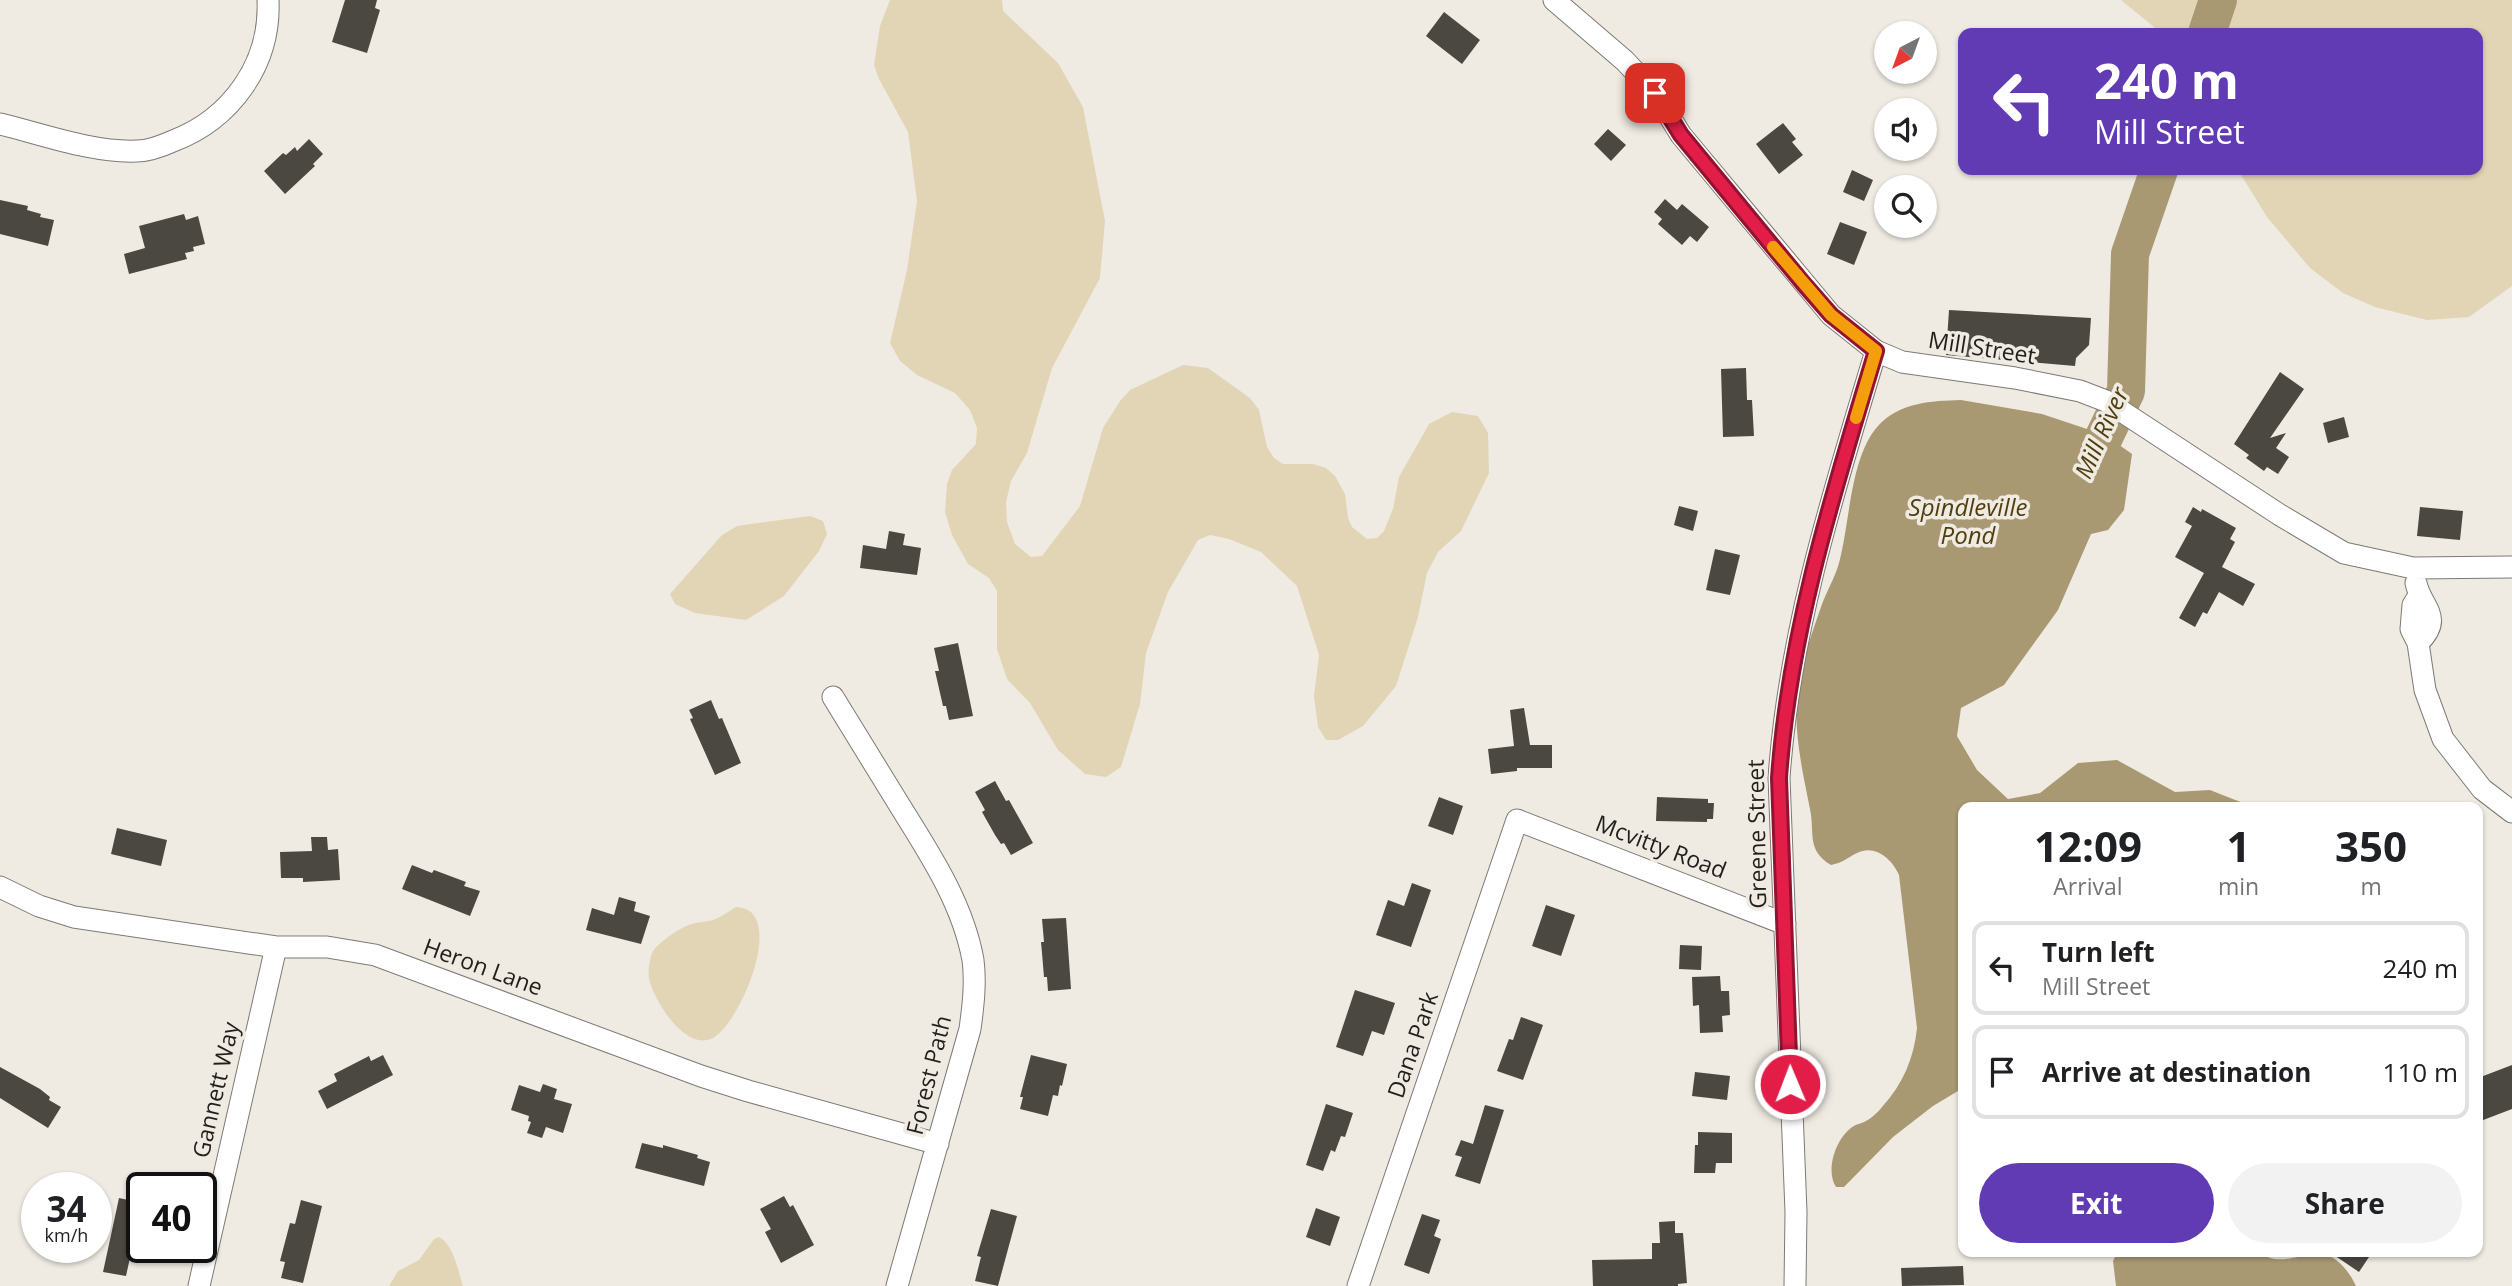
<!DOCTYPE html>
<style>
:root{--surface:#fff;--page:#f2f2f2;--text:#202124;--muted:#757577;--line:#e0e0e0;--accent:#603bb3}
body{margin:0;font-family:"Open Sans",sans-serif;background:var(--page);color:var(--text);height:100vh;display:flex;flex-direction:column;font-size:26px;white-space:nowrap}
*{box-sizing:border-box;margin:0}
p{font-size:23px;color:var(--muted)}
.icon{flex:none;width:38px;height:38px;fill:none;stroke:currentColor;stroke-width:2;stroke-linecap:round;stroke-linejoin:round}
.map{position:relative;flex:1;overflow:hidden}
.side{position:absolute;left:1958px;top:802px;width:525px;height:455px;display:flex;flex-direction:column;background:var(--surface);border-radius:14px;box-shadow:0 2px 5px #0004}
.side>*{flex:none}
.guide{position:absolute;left:1958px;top:28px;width:525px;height:147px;border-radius:14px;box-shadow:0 2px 5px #0004;background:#603bb3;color:#fff;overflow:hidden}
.needle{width:46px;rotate:221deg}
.tools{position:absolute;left:1874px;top:21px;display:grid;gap:14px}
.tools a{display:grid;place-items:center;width:63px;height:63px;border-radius:50%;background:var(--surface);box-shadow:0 2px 5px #0004;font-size:35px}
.speed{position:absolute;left:21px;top:1172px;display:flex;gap:14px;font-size:35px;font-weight:700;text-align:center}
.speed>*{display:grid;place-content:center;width:91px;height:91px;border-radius:50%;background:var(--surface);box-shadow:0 2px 5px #0004;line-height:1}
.speed small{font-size:18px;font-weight:400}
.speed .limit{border:4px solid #111;border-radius:10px;background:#fff;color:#111}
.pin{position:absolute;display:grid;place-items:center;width:60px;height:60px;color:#fff;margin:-30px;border-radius:14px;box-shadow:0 4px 10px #0006}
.me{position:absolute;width:77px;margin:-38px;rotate:359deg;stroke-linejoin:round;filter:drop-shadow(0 0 5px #0008)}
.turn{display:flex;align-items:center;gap:24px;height:147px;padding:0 21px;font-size:32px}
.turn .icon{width:91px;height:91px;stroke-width:2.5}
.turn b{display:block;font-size:49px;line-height:60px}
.eta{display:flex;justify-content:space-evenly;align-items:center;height:119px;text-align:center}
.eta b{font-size:42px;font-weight:700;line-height:49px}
.cta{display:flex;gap:14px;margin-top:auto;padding:14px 21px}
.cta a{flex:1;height:80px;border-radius:42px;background:var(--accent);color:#fff;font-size:28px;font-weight:700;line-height:80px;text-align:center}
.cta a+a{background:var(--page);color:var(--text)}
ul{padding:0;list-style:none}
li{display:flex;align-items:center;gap:21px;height:94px;margin:0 14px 10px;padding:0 7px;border:4px solid var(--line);border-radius:14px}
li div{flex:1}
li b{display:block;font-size:26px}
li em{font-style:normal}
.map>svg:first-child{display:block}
.green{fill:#e2d5b6}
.water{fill:#a99973}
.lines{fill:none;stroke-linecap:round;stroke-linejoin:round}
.river{stroke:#a99973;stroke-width:38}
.building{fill:#4b4841}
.minor-casing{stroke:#7e7a73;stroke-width:23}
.minor{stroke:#fff;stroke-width:21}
.route-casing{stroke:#92132f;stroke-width:18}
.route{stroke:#e11d48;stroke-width:12}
.slow{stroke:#f59e0b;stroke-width:12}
.labels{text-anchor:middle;stroke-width:7;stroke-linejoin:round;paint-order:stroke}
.street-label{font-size:23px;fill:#211f1c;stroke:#efebe3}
.water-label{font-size:24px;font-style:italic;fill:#503e0d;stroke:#efebe3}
</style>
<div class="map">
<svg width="2512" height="1286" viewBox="0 0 2512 1286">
<rect width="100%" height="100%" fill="#efebe3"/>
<!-- green -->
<path class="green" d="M890 0H1002L1003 11 1058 63 1083 107 1105 221 1100 278 1052 368 1027 453 1011 481 1006 502 1007 522 1015 544 1031 557 1042 556 1080 506 1103 428 1120 401 1130 390 1183 365 1208 368 1250 398 1259 410 1267 447 1274 458 1283 464H1313L1326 468 1335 476 1345 494 1348 518 1352 527 1367 539 1377 538 1384 531 1393 509 1399 477 1429 424 1452 412 1478 416 1488 433 1489 473 1461 531 1438 552 1427 573 1418 617 1396 686 1363 726 1338 740H1326L1318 727 1314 696 1319 655 1297 586 1261 552 1229 539 1210 535 1198 540 1168 592 1146 653 1140 704 1121 767 1106 777 1085 774 1058 750 1030 703 1007 679 997 649V591L989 578 968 564 952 535 945 512 947 484 952 470 976 444 977 428 970 410 955 393 917 375 900 361 890 343 907 270 917 201 908 132 879 79 874 65 880 26Z
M2121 0H2512V286L2469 317 2427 320 2375 307 2343 293 2310 268 2267 217 2238 170H2478V33H2158L2154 27Z
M810 516 823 521 827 534 819 551 784 596 746 620 695 613 675 604 670 594 722 535 737 526Z
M736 907C789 908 740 1027 711 1039 684 1049 656 1003 650 982 647 974 649 960 653 951 658 943 682 926 692 924 698 922 706 922 713 920 721 917 728 912 736 907Z
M439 1237C454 1245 458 1271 463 1286H389L398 1271 419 1260 434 1239Z"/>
<!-- water -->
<path class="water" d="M1961 400 2042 414 2105 435 2132 454 2124 510 2108 530 2091 534 2058 610 2004 685 1961 708 1957 736 1977 770 2008 799 2040 793 2078 763 2117 760 2175 792 2210 790 2253 807H1964L1963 1088 1933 1106 1893 1137 1844 1187H1836C1825 1170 1836 1139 1851 1128 1855 1124 1861 1124 1866 1121 1872 1118 1878 1112 1882 1107 1903 1084 1914 1058 1917 1028L1899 875C1892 859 1875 844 1857 853 1847 858 1842 863 1831 865 1806 850 1815 833 1810 809 1803 774 1794 735 1797 699 1799 668 1811 636 1821 607 1826 592 1835 578 1839 563 1850 523 1850 457 1878 426 1900 402 1931 401 1961 400Z
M2118 1251H2255C2282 1268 2295 1254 2323 1253 2339 1259 2349 1271 2356 1286H2116L2113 1261Z"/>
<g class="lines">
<!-- river -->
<path class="river" d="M2207 33 2218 0
M2083 481 2126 391 2130 254 2159 170"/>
</g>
<!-- building -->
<path class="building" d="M345 0H377L375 8 380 10 367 53 332 42Z
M1444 12 1480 40 1462 64 1426 36Z
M1783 123 1796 139 1792 142 1803 155 1779 174 1756 144Z
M1608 129 1626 145 1611 161 1594 144Z
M309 139 323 154 313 164 315 166 285 194 264 171 283 153 286 155 295 147 297 151Z
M1852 170 1873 180 1864 201 1843 192Z
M1665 199 1677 210 1682 204 1709 227 1697 242 1690 236 1682 245 1658 224 1662 219 1654 212Z
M0 200 28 206 27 210 41 214 40 217 54 220 48 246 0 234Z
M184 214 186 220 198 216 205 244 193 247 194 251 185 253 187 259 129 274 124 254 145 248 139 226Z
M1840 222 1867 232 1854 265 1827 254Z
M1949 310 2091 318 2089 345 2076 358 2075 366 1946 355Z
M1746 368 1747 400H1752L1754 436 1723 437 1721 369Z
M2280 372 2304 389 2270 438 2286 433 2276 448 2289 457 2278 474 2267 467 2264 471 2246 458 2249 455 2234 444Z
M2344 417 2349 437 2328 443 2323 423Z
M1679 506 1698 511 1693 531 1674 525Z
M2193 507 2201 512 2202 509 2236 528 2230 539 2235 542 2222 567 2255 584 2243 606 2219 592 2207 614 2203 612 2195 627 2179 618 2204 573 2175 557 2192 526 2185 522Z
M2420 507 2463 511 2460 540 2417 536Z
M889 531 905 534 903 545 921 548 917 575 860 568 863 545 886 549Z
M1715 549 1740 555 1730 595 1706 590Z
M958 643 973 716 949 720 946 706H943L935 671H939L934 648Z
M711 700 719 719 722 718 741 763 715 775 690 719 693 718 689 710Z
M1524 708 1530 745H1552V768H1517V771L1491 774 1488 749 1514 746 1510 710Z
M995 781 1006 801 1009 800 1033 843 1011 855 1004 843 1001 844 995 835 982 812 985 810 975 792Z
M1439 797 1463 806 1453 835 1428 826Z
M1657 797 1708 799V803H1714L1713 819H1707V822L1656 821Z
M117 828 167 840 161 866 111 854Z
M311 837H327L328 850 338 849 340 880 303 882V878H281L280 852 312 851Z
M412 865 432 873 434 870 466 882 464 886 480 891 470 916 402 889Z
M1412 883 1431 890 1411 947 1376 935 1388 900 1404 906Z
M619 897 636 902 634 911 650 916 641 944 586 930 592 908 614 915Z
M1546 905 1575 915 1561 956 1532 946Z
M1066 918 1071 989 1048 991 1047 977H1044L1042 953 1041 942H1044L1042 919Z
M1680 945 1702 946 1701 970 1679 969Z
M1720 976 1721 991H1729L1730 1015 1722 1016 1723 1032 1700 1033 1699 1005 1693 1006 1692 977Z
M1355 990 1395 1003 1384 1035 1372 1031 1363 1056 1336 1047Z
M1521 1017 1543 1025 1523 1080 1497 1071 1509 1039 1513 1040Z
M383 1055 393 1075 327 1109 318 1091 337 1081 334 1074 369 1056 371 1061Z
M1031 1055 1067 1064 1062 1086 1060 1085 1058 1096 1053 1095 1048 1116 1020 1109 1023 1097H1020Z
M2512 1065V1109L2478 1122V1078Z
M0 1067 40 1089 50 1097 49 1100 61 1107 48 1128 0 1098Z
M1695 1072 1730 1076 1727 1100 1692 1096Z
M543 1084 557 1089 554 1099 572 1104 563 1133 546 1127 542 1138 527 1133 531 1122 528 1121 529 1116 511 1110 519 1085 540 1092Z
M1326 1104 1353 1113 1345 1137 1341 1136 1335 1152 1331 1150 1323 1171 1306 1165Z
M1485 1105 1504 1110 1480 1184 1455 1176 1462 1157 1455 1155 1461 1140 1473 1144Z
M1698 1132 1732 1133V1163H1716L1715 1173H1694L1695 1145H1698Z
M642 1143 663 1148V1145L698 1155 697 1158 710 1162 704 1186 635 1168Z
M784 1196 790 1207 793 1205 814 1245 781 1263 765 1232 771 1229 760 1209Z
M119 1198 142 1203 126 1276 103 1272Z
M301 1200 322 1206 303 1283 281 1278 285 1262 280 1261 290 1223 295 1224Z
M1316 1208 1340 1217 1330 1246 1306 1237Z
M991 1209 1017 1216 998 1286 975 1281 981 1257 977 1256Z
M1422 1214 1440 1220 1434 1236 1441 1239 1429 1274 1404 1265Z
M1675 1221V1233H1683L1687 1283 1678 1284V1286H1593L1592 1260 1652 1259V1243H1660L1659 1222Z
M2328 1251H2373L2359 1272Z
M1963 1266 1964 1285 1902 1286 1901 1268Z"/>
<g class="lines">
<!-- minor casing -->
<g class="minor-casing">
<path id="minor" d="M1554 0 1625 61 1655 93 1681 135 1831 315 1876 351 1902 362 2015 378 2080 391 2106 401 2280 515 2344 553 2413 568 2512 567
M0 124C42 134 93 153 137 151 148 151 162 146 173 141 231 119 271 64 268 0
M2416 583C2421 608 2445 617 2418 643
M2418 597 2413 605 2411 629 2418 643 2425 690 2443 739 2482 789 2512 812
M833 697C856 734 878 770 900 806 930 854 963 904 973 960 976 983 973 1007 970 1029L897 1286
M0 887 39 906 74 917 276 947H327L375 955 701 1076 748 1091 938 1144
M199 1286 276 947
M1358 1286 1517 820 1785 924
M1795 1286 1796 1212 1779 778C1789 632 1834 490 1876 351"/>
</g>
<!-- minor -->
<use href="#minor" class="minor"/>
</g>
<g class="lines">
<!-- route casing -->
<g class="route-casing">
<path id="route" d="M1655 93 1681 135 1803 283 1831 315 1876 351C1834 490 1789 632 1779 778L1790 1084"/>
</g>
<!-- route -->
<use href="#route" class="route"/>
<!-- slow -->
<path class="slow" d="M1773 247 1831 315 1876 351 1856 418"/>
</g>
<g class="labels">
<!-- street labels -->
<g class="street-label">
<text transform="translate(1982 348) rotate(9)" y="8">Mill Street</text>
<text transform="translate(1757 834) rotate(-91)" y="8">Greene Street</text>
<text transform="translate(1661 847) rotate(21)" y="8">Mcvitty Road</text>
<text transform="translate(483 967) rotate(20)" y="8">Heron Lane</text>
<text transform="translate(1413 1045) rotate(-71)" y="8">Dana Park</text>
<text transform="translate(929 1075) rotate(-76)" y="8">Forest Path</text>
<text transform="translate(216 1090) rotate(-77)" y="8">Gannett Way</text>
</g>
<!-- water labels -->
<g class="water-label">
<text transform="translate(2102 433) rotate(-66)" y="8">Mill River</text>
<text x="1968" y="516">Spindleville<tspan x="1968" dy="28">Pond</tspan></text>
</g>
</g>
</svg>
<div class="tools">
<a><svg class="needle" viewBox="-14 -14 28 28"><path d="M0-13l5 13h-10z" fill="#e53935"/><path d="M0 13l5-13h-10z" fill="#757577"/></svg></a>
<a><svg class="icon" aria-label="sound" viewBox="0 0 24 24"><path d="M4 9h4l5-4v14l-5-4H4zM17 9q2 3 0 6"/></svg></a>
<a><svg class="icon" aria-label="search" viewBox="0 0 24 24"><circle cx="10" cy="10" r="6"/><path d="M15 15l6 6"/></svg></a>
</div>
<div class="speed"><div>34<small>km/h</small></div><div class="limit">40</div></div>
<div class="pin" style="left:1655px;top:93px;background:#d93025"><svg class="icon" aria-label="arrive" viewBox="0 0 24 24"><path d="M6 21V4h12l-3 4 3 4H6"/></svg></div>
<svg class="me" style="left:1790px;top:1084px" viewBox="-20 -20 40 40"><circle r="17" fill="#e11d48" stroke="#fff" stroke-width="3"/><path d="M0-11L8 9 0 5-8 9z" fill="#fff"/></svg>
<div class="guide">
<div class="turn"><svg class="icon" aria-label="left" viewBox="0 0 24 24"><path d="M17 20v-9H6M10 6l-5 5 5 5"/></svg><div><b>240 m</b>Mill Street</div></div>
</div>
<section class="side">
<div class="eta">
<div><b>12:09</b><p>Arrival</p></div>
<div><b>1</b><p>min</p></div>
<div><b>350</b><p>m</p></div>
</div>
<ul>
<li><svg class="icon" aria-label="left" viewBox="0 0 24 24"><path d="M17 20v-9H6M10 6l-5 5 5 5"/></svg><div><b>Turn left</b><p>Mill Street</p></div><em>240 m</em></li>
<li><svg class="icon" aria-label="arrive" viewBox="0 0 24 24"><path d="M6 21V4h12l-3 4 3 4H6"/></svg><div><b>Arrive at destination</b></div><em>110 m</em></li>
</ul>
<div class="cta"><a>Exit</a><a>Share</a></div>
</section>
</div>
